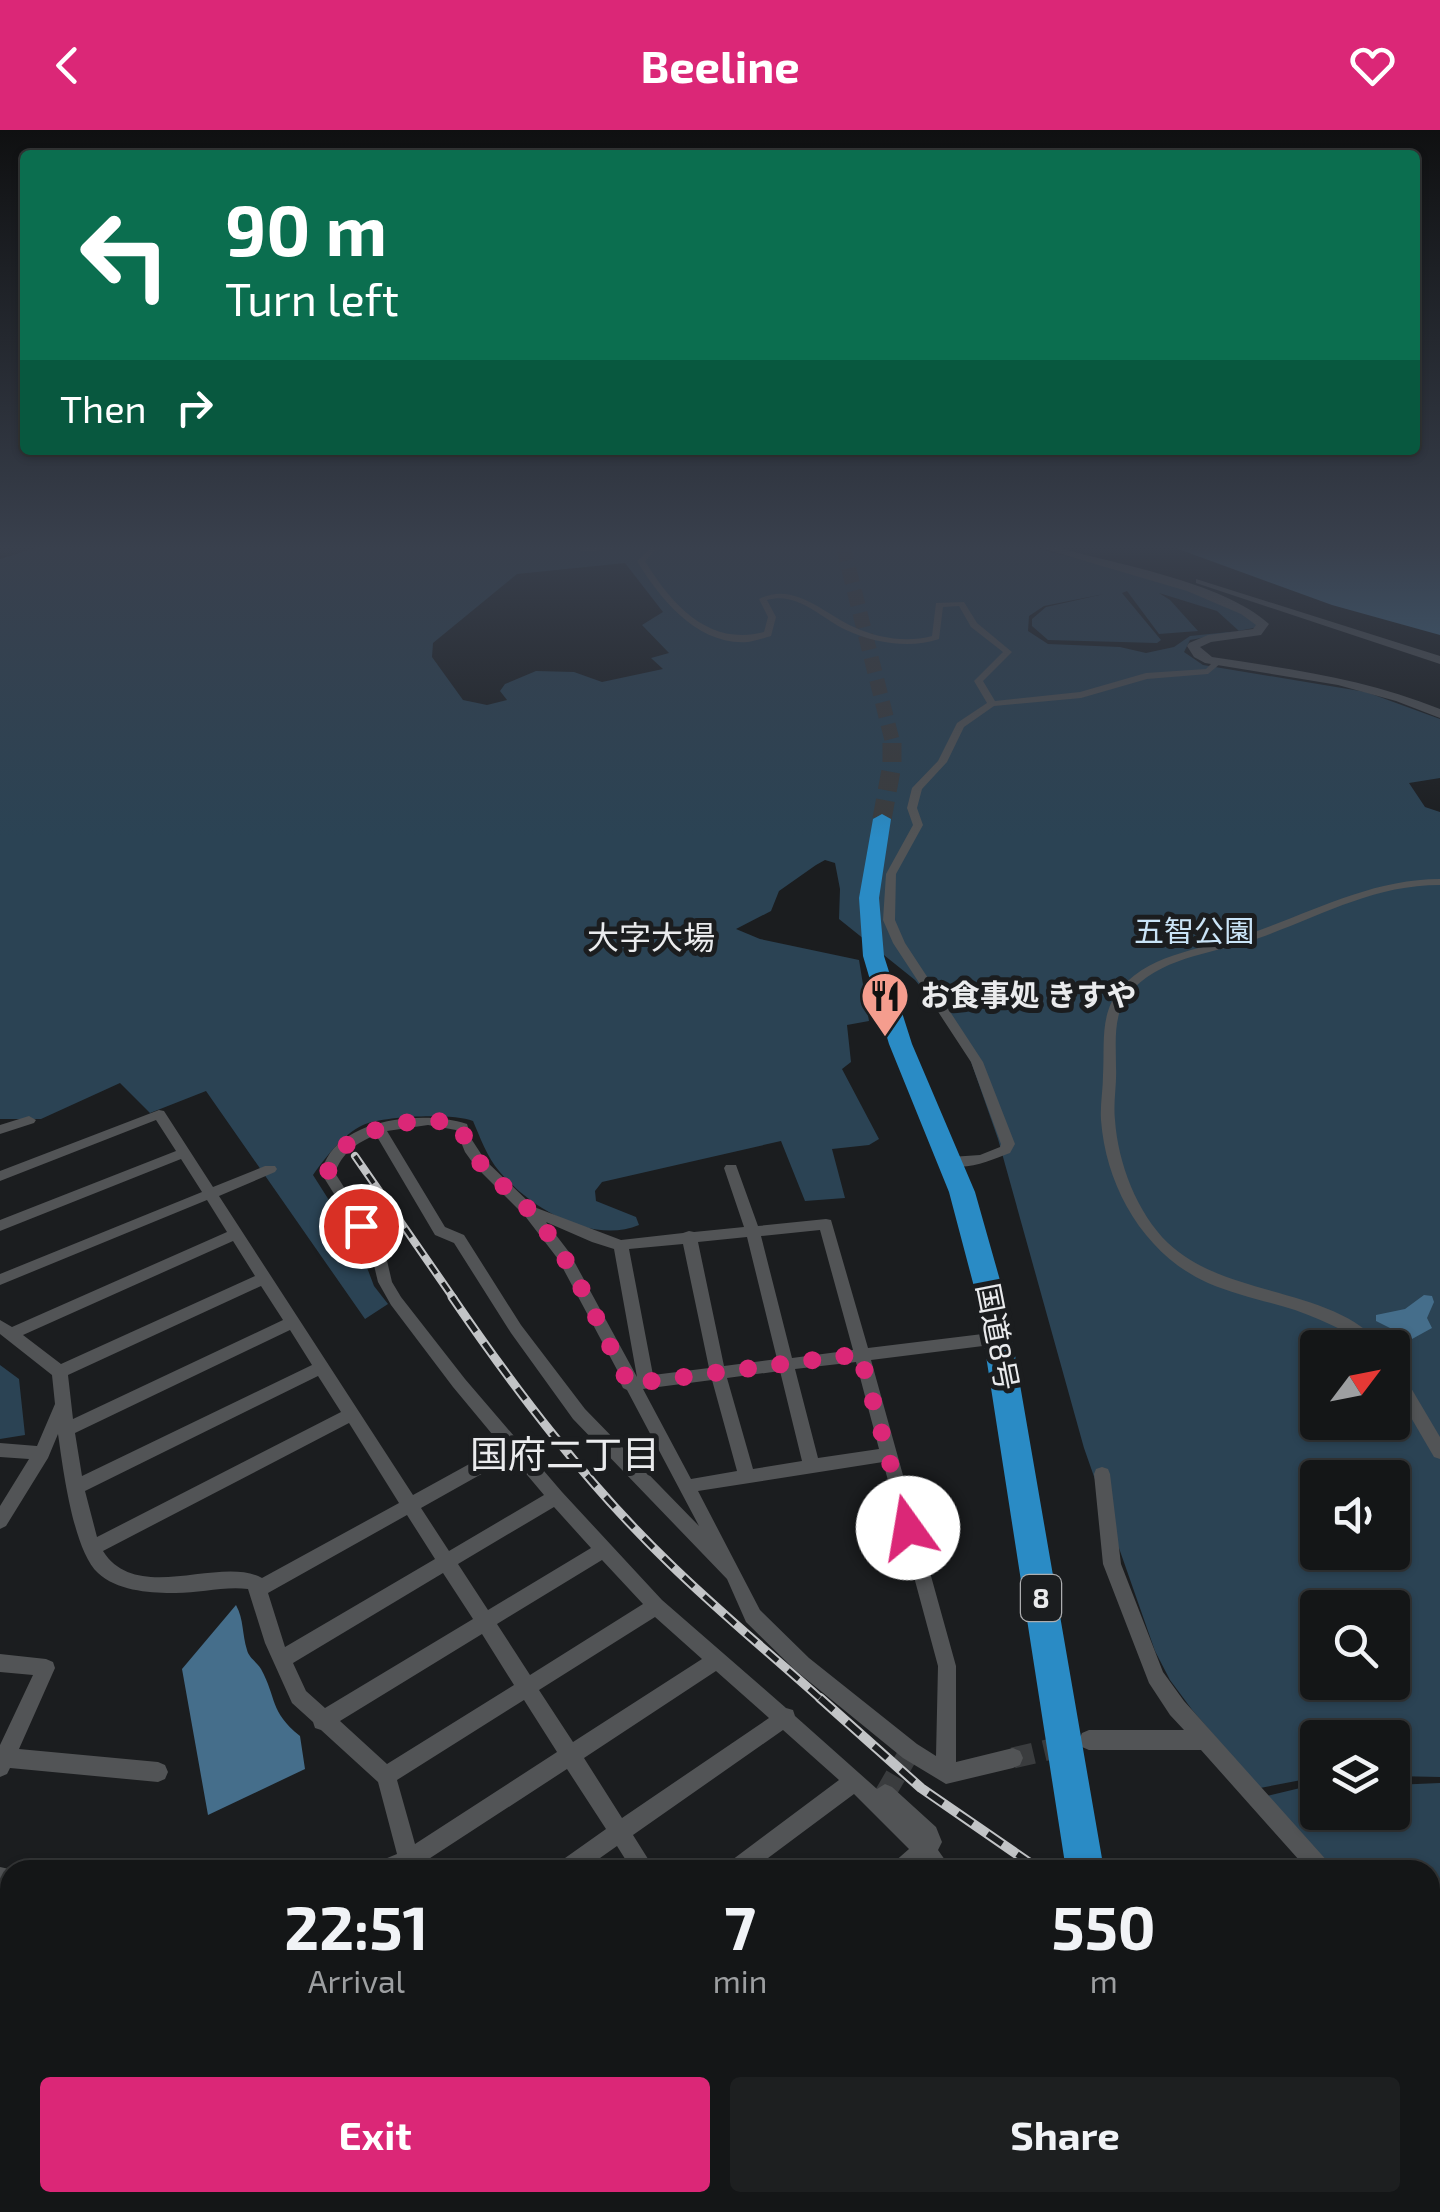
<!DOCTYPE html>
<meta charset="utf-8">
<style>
:root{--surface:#141617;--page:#1d1f20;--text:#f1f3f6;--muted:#9d9fa1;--line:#333536;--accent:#db2777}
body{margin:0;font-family:"Exo 2","Noto Sans JP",sans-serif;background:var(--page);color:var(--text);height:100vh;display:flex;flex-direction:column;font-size:38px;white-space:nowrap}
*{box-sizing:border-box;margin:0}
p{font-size:32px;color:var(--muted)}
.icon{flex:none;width:55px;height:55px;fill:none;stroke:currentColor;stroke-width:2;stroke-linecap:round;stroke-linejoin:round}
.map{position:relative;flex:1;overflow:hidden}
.panel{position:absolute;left:0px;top:1730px;width:1440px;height:352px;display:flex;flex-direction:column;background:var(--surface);border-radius:30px 30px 0 0;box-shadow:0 2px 8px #0004,0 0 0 2px var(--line)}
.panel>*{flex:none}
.banner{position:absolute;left:20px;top:20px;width:1400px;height:305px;border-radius:10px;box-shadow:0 2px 8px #0004,0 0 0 2px var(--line);background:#0b6e4f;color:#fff;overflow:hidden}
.needle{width:65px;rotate:58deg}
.buttons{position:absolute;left:1300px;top:1200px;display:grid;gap:20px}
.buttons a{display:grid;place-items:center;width:110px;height:110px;border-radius:10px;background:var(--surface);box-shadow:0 2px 8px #0004,0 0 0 2px var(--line);font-size:50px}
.pin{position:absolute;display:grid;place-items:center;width:85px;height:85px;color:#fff;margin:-42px;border:5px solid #fff;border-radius:50%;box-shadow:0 2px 10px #0007}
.me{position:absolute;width:110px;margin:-55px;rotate:347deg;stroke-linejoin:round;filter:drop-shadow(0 0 8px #0008)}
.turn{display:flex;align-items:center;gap:35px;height:210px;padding:0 40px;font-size:45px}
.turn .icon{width:130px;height:130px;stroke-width:2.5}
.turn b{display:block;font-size:70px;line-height:85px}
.then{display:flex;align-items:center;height:95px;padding:0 40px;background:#0003;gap:20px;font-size:38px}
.eta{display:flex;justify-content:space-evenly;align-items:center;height:170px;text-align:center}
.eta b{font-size:60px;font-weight:700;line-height:70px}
.primary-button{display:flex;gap:20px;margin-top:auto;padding:20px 40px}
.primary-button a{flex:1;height:115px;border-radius:10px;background:var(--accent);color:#fff;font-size:40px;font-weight:700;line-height:115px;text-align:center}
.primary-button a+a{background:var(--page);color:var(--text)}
header{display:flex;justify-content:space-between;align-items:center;height:130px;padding:0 40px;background:var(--accent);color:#fff;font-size:45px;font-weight:700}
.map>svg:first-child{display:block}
.green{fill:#2b4354;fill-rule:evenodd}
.water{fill:#456e8b}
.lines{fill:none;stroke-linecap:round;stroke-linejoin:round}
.stream{stroke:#456e8b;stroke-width:6}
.river{fill:#456e8b;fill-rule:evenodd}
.street-tunnel{stroke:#3a3c3e;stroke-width:21;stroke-dasharray:21 11;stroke-linecap:butt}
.highway-tunnel-far1{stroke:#3a3c3e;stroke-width:15;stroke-dasharray:15 8;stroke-linecap:butt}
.highway-tunnel{stroke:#3a3c3e;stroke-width:19;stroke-dasharray:19 10;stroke-linecap:butt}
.street{fill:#525456;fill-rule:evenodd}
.secondary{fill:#525456;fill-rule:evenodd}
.highway{fill:#2a8bc5;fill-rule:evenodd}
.rail-far2-casing{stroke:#c2c4c6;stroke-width:8}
.rail-far1-casing{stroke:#c2c4c6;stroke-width:9}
.rail-casing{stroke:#c2c4c6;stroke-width:10}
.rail-far2{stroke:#1b1d1f;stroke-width:4;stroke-dasharray:11;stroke-linecap:butt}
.rail-far1{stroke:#1b1d1f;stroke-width:5;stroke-dasharray:14;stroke-linecap:butt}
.rail{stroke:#1b1d1f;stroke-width:6;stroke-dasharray:18;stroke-linecap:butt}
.route{stroke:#db2777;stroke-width:18;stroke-dasharray:0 32.4}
.labels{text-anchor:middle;stroke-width:10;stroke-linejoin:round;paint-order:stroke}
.shield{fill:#1b1d1f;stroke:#acadaf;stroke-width:2.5}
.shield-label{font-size:28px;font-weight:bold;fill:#eaebed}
.park-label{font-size:30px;fill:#cae4f7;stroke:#1b1d1f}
.poi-label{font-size:30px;font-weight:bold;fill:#eaebed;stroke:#1b1d1f;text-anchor:start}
.street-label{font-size:30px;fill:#eaebed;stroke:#1b1d1f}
.neighbourhood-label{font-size:32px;fill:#eaebed;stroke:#1b1d1f}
.near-neighbourhood-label{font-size:38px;fill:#eaebed;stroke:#1b1d1f}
</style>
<header><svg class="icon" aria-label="back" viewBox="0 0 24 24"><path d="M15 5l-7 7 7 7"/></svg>Beeline<svg class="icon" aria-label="heart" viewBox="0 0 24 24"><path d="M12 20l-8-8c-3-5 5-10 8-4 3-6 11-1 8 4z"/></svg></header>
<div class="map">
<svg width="1440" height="2082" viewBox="0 0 1440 2082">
<rect width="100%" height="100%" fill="#1b1d1f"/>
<!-- green -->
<path class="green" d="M42 416H1029C1085 433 1222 457 1259 497L1190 510 1184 522 1203 535 1366 562 1440 589V648L1409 653 1425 677 1440 682V1647L1393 1646 1392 1608H1318L1317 1647 1260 1658 1193 1581 1170 1550 1155 1521 1084 1318 998 1009 969 926 949 891 915 850 839 789 840 759 835 733 825 730 816 735 779 761 771 781 736 799 760 809 859 830 869 891 847 895 851 932 842 939 879 1009 869 1015 832 1019 845 1068 805 1071 781 1011 602 1052 595 1061 596 1071 636 1087 639 1095C592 1115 530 1078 499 1041 487 1027 480 1007 473 991 451 983 384 986 363 995 342 1005 326 1027 313 1045L360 1119 374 1156 388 1174 365 1189 206 961 150 983 120 953 41 989H0V429ZM625 433 663 482 642 495 669 523 651 528 663 539 602 552 574 542 536 541 505 554 500 561 507 570 487 575 463 570 432 527 433 513 517 444ZM1127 461 1159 504 1198 501 1170 470 1159 463 1217 481 1239 501 1190 506 1174 517 1146 523 1120 517 1048 514 1028 501 1029 486 1044 476 1104 464 1046 477 1032 489V496L1048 510 1157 513 1161 510 1122 463ZM1318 1218H1392V1292H1318ZM1318 1348H1392V1422H1318ZM1318 1478H1392V1552H1318Z
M0 1235 19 1249 25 1305 0 1309Z
M1440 1653V1886L1430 1876V1740H1331L1263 1667 1317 1654 1318 1682H1392L1393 1655Z
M235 2072H834L841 2082H216Z"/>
<!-- water -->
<path class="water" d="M1170 416H1440V505L1332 475Z
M1424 1165 1432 1166 1434 1172 1427 1188 1432 1198 1412 1209 1376 1191V1185L1405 1179Z
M236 1475C244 1490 242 1504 247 1520 249 1528 257 1532 261 1539 277 1568 269 1581 300 1606L305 1639 208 1685 182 1539Z"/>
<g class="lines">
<!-- stream -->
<path class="stream" d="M192 2082 213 2072"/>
<!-- river -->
<path class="river" d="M786 2072H833L837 2082H790Z"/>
<!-- street-tunnel -->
<path class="street-tunnel" d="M1013 1628 1064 1616
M885 1664 910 1621
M1221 2072 1230 2082"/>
<!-- highway-tunnel-far1 -->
<path class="highway-tunnel-far1" d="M843 416 892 610"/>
<!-- highway-tunnel -->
<path class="highway-tunnel" d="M882 689 892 635V607"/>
<!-- street -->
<path class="street" d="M582 416 589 417 639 416 584 422 580 420Z
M652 416H660L645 431C671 474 709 517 764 502L768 487 759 469C794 451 823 483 854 497 877 508 907 513 932 506L936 473 964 472 977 493 1012 522 983 551 995 571 1080 562 1146 543 1206 539 1214 531 1221 533 1208 544 1147 549 1081 568 994 576 964 597 947 632 922 659 917 678 923 695 896 744 895 790 905 813 983 932 1015 1014 1010 1023C991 1030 961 1044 944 1032L951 1027 980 1025 1000 1017 1001 1014 971 932 893 813 883 790 886 744 913 695 907 678 912 658 938 631 957 593 987 573 974 551 1003 522 971 497 959 476 943 477 939 509C910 519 874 513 846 500 821 488 797 461 767 470L776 487 771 506C764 508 755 511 748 512 698 516 660 469 637 431Z
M1440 749V755C1373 755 1321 786 1259 808 1218 823 1167 825 1134 858 1112 880 1116 909 1116 937 1117 955 1113 972 1115 990 1118 1033 1137 1083 1168 1113 1227 1169 1335 1156 1384 1218 1378 1218 1373 1218 1368 1218 1359 1216 1352 1206 1344 1201 1328 1193 1312 1186 1295 1180 1266 1171 1236 1165 1208 1153 1145 1125 1106 1058 1101 990 1100 975 1103 960 1103 945 1105 914 1099 883 1121 858 1153 821 1208 819 1252 803 1314 781 1373 749 1440 749Z
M159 980 164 981 213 1057 265 1036H275L277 1039 275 1042 219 1066 413 1365 502 1316 453 1257 391 1175 378 1152 371 1123 321 1043C323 1038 324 1033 327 1028 350 987 427 981 467 994L472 1010 485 1030 534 1077 621 1110 683 1103 689 1101 694 1102 744 1097 724 1038 726 1035H736L758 1096 826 1089 831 1090 868 1218 999 1202 1004 1204 1007 1208 1004 1212 999 1214 871 1230 956 1536V1632L1013 1618 1020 1621 1023 1628 1020 1635 1013 1638 946 1654 903 1628 795 1540 746 1492 727 1449 573 1289 511 1203 454 1113 435 1105 376 1005C356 1013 342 1023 335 1043L385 1122 392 1152 401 1167 465 1249 562 1362 662 1470 786 1578 793 1580 795 1586 877 1659 885 1654 892 1657 936 1697 942 1712 938 1720 952 1740H928L923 1734 916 1740H889L893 1733 909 1719 854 1664 752 1740H724L728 1733 839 1650 783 1600 633 1705 655 1740H632L617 1716 583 1740H554L558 1733 606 1699 567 1639 421 1734 423 1740H371L375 1733 397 1724 378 1652 321 1600 315 1598 313 1592 292 1573 265 1513 248 1459C222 1456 197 1464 171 1463 148 1463 116 1460 98 1443 73 1420 63 1338 58 1304L48 1328 6 1396 0 1399V1376L29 1329 0 1327V1313L37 1316 55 1274 52 1245 0 1204V1190L12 1197 227 1102 207 1070 0 1155V1144L202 1062 181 1029 0 1101V1090L176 1021 156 990 0 1051V1041ZM428 995 456 1000 465 1022 475 1036 525 1086 558 1129 623 1251 621 1254 623 1258 627 1260 699 1396 585 1279 521 1195 464 1105 445 1097 387 1001ZM546 1092 592 1112 614 1119 637 1247 569 1122ZM820 1100 853 1220 792 1228 761 1106ZM747 1107 777 1229 724 1236 698 1112ZM233 1111 255 1146 61 1234 23 1205ZM683 1114 709 1238 653 1245 629 1119ZM261 1156 283 1190 73 1289 68 1245ZM290 1200 312 1235 82 1346 75 1303ZM856 1232 879 1319 818 1328 795 1239ZM780 1241 802 1331 753 1339 727 1248ZM318 1246 341 1282 97 1407 85 1361ZM712 1250 737 1341 691 1349 643 1259ZM349 1293 399 1373 262 1448C220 1425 137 1475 103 1421ZM512 1327 544 1365 449 1421 421 1378ZM883 1332 938 1536 936 1626 917 1614 809 1528 760 1480 698 1361ZM554 1377 591 1418 488 1480 458 1434ZM407 1385 435 1429 285 1517 268 1463ZM602 1430 643 1474 530 1545 497 1494ZM443 1443 473 1489 325 1578 306 1561 293 1533ZM655 1487 702 1529 573 1612 539 1560ZM482 1504 514 1555 387 1634 340 1591ZM716 1541 769 1588 622 1688 584 1628ZM524 1570 557 1622 415 1714 397 1650Z
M29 986 36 990 34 993 0 1004V995Z
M1392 1234 1398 1236 1440 1307V1329L1434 1327 1392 1255Z
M1102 1337 1108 1339 1110 1344 1121 1434 1163 1542 1184 1571 1329 1733 1333 1740H1308L1201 1620H1089L1082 1617 1079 1610 1082 1603 1089 1600H1184L1170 1585 1149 1553 1103 1434 1094 1344 1096 1339Z
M0 1524 46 1529 53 1532 55 1538 19 1619 158 1632 165 1635 168 1642 165 1649 158 1652 10 1638 7 1644 0 1647V1615L33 1545 0 1542Z
M0 1737 14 1740H10V1760L0 1759Z
M10 1776V1813L8 1819 0 1822V1785L2 1779Z
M10 1870V1892L0 1893V1871Z
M1430 1876 1440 1881V1908L1430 1903Z
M10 1984V2008L0 2012V1988Z
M51 2072H75L74 2082H50Z"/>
<!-- secondary -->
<path class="secondary" d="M1034 416H1052C1114 434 1222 451 1269 494L1261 505 1211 512 1200 517 1212 527C1290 539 1367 549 1440 579V588L1396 571 1338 555 1205 533 1194 527 1187 516 1189 513 1208 505 1253 499 1256 495 1241 484 1187 461Z
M1196 449 1440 526V534L1196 453Z
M104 2072H155L151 2082H100Z
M894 2072H931L935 2082H898Z"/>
<!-- highway -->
<path class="highway" d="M882 684 891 689 879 768 884 826 912 914 975 1062 1005 1168 1104 1740H1066L977 1168 949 1062 889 914 863 826 859 768 873 689Z
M1129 2072H1173L1176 2082H1132Z"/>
<!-- rail-far2 casing -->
<g class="rail-far2-casing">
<path id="rail-far2" d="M355 1026 454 1169"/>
</g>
<!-- rail-far1 casing -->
<g class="rail-far1-casing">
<path id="rail-far1" d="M452 1167C517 1262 586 1353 669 1433 718 1481 772 1525 823 1571"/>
</g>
<!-- rail casing -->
<g class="rail-casing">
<path id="rail" d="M820 1568 921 1658 1040 1740
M1430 2005 1440 2010"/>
</g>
<!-- rail-far2 -->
<use href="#rail-far2" class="rail-far2"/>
<!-- rail-far1 -->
<use href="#rail-far1" class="rail-far1"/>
<!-- rail -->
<use href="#rail" class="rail"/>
</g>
<!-- sky -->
<linearGradient id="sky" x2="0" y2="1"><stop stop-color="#0f1011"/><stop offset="0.59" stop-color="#39404d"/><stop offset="1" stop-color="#39404d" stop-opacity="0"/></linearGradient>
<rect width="1440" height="708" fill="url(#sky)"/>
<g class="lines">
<!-- route -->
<path class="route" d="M361 1096 328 1043C333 999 430 980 462 997 467 1032 507 1056 529 1080 574 1130 598 1195 629 1254L860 1224 908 1398"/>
</g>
<!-- icons -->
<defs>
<g id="restaurant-pin" transform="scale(2.5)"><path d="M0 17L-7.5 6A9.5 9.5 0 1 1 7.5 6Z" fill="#f59d8e" stroke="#1b1d1f"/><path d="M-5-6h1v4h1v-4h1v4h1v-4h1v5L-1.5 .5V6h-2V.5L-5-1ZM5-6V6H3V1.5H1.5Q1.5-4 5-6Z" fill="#111"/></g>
</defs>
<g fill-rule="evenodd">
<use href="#restaurant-pin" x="885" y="866"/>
</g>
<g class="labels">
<!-- shield labels -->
<rect class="shield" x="1021" y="1445" width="40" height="46" rx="8"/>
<g class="shield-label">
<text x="1041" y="1478">8</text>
</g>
<!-- park labels -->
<g class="park-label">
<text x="1194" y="812">五智公園</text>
</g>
<!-- poi labels -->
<g class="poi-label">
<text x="920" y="876">お食事処 きすや</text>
</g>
<!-- street labels -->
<g class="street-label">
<text transform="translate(997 1207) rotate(79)" y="10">国道8号</text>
</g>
<!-- neighbourhood labels -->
<g class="neighbourhood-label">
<text x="651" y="819">大字大場</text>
</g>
<!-- near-neighbourhood labels -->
<g class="near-neighbourhood-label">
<text x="565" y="1338">国府二丁目</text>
</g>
</g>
</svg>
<div class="buttons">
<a><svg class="needle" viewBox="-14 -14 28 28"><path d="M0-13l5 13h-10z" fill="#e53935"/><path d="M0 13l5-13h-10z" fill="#9d9fa1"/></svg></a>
<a><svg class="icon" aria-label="sound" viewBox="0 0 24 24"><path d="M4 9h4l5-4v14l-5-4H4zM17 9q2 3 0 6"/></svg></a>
<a><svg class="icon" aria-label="search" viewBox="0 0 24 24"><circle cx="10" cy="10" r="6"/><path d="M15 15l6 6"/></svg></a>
<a><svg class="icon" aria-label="layers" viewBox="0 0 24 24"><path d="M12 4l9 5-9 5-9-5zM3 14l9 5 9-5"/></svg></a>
</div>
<div class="pin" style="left:361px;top:1096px;background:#d93025"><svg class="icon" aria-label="arrive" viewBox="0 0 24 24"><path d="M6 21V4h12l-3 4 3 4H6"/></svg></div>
<svg class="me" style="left:908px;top:1398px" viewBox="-20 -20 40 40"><circle r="19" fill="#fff"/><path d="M0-13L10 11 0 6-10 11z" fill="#db2777"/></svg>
<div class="banner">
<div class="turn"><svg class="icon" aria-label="left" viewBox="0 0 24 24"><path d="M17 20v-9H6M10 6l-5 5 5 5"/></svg><div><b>90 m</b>Turn left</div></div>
<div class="then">Then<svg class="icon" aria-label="right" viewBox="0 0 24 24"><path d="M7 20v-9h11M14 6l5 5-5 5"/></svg></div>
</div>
<section class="panel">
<div class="eta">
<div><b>22:51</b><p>Arrival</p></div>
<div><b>7</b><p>min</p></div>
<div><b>550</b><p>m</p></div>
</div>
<div class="primary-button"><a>Exit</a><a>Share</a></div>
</section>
</div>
